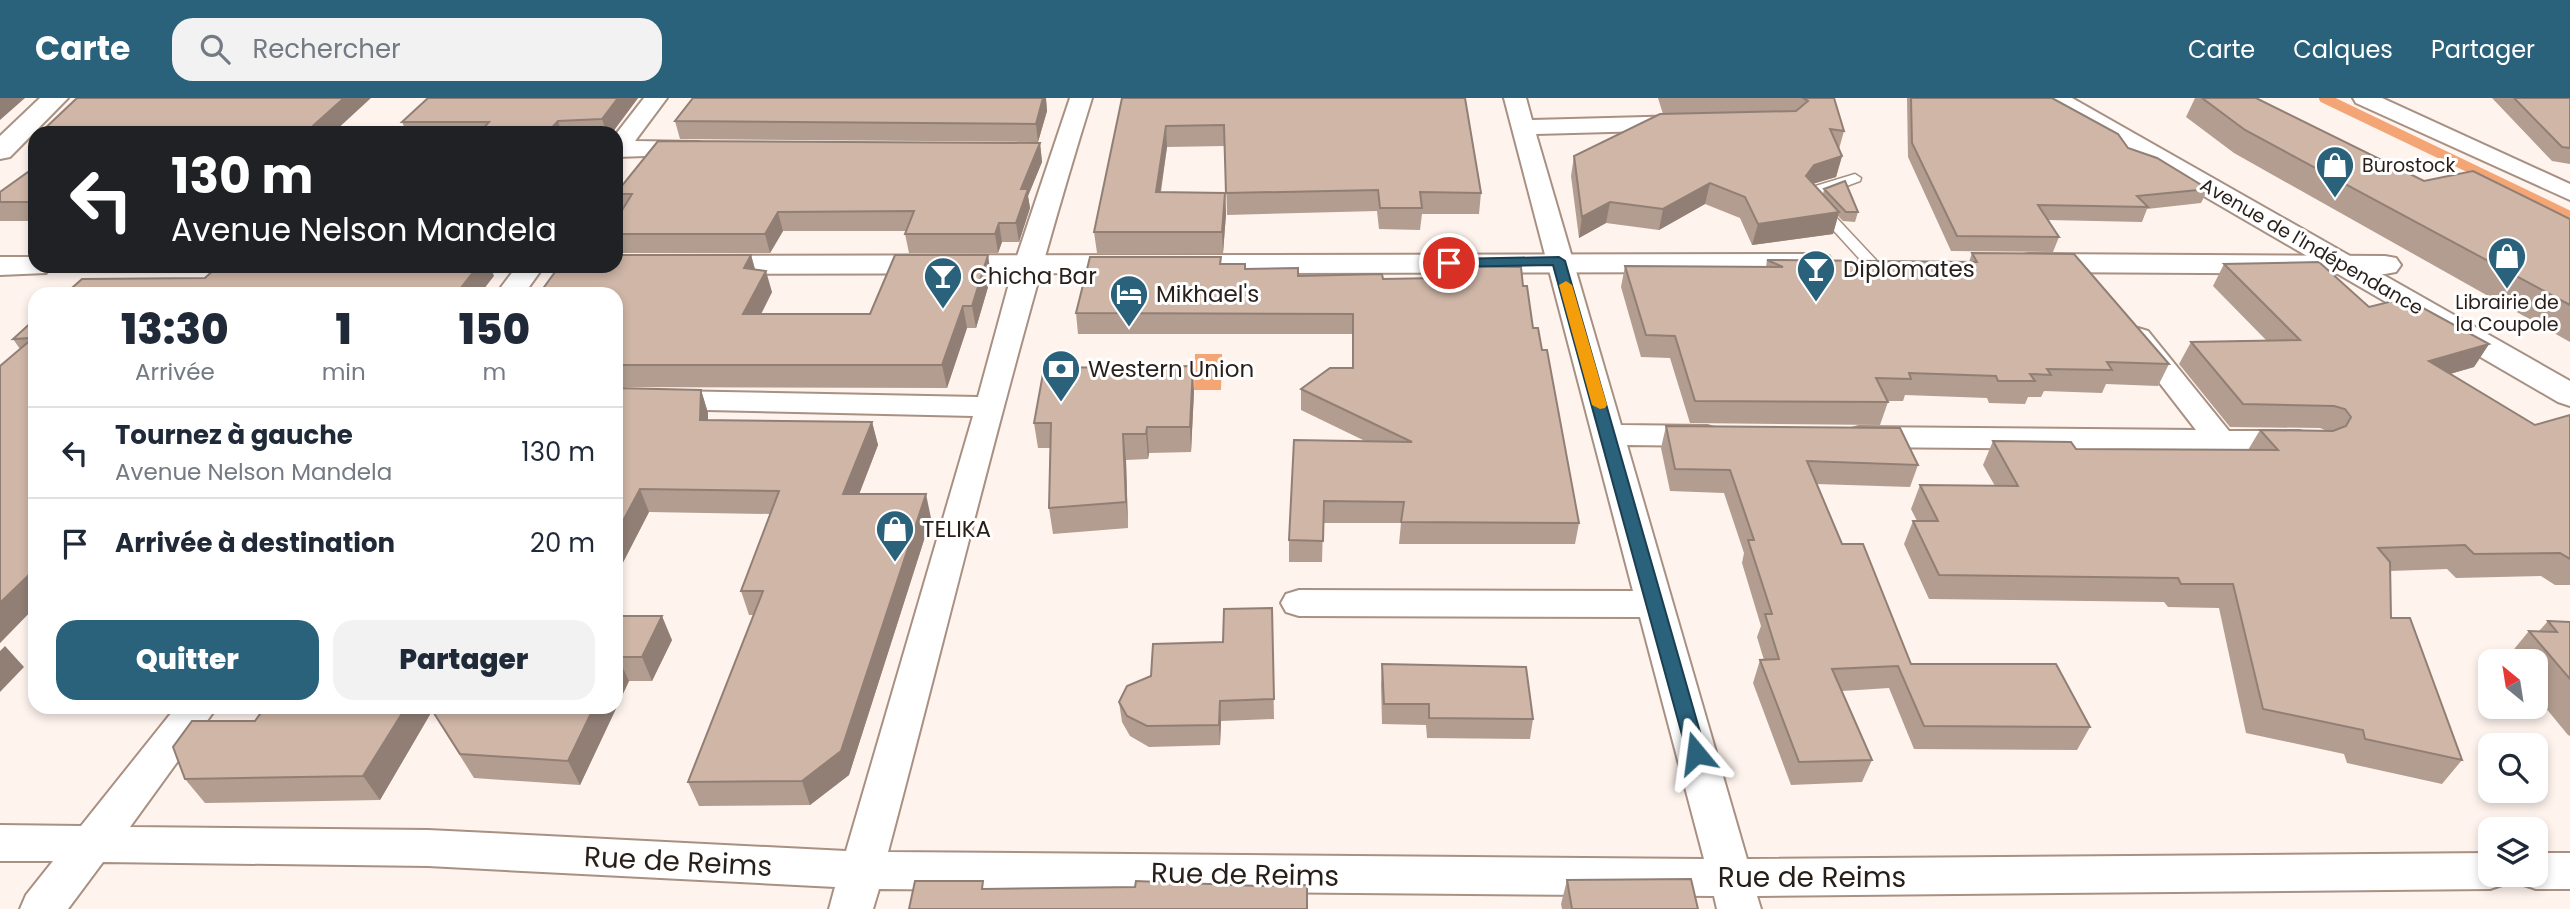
<!DOCTYPE html>
<html lang="fr">
<meta charset="utf-8">
<style>
:root{--surface:#fff;--page:#f2f2f3;--text:#1f2937;--muted:#747a83;--line:#e0e1e3;--accent:#2a617b}
body{margin:0;font-family:Poppins,sans-serif;background:var(--page);color:var(--text);height:100vh;display:flex;flex-direction:column;font-size:26px;white-space:nowrap}
*{box-sizing:border-box;margin:0}
p{font-size:23px;color:var(--muted)}
.icon{flex:none;width:38px;height:38px;fill:none;stroke:currentColor;stroke-width:2;stroke-linecap:round;stroke-linejoin:round}
.map{position:relative;flex:1;overflow:hidden}
.side{position:absolute;left:28px;top:189px;width:595px;height:427px;display:flex;flex-direction:column;background:var(--surface);border-radius:21px;box-shadow:0 4px 10px #0003}
.side>*{flex:none}
.guide{position:absolute;left:28px;top:28px;width:595px;height:147px;border-radius:21px;box-shadow:0 4px 10px #0003;background:#202124;color:#fff;overflow:hidden}
.needle{width:46px;rotate:330deg}
.controls{position:absolute;left:2478px;top:551px;display:grid;gap:14px}
.controls a{display:grid;place-items:center;width:70px;height:70px;border-radius:14px;background:var(--surface);box-shadow:0 4px 10px #0003;font-size:35px}
.pin{position:absolute;display:grid;place-items:center;width:60px;height:60px;color:#fff;margin:-30px;border:4px solid #fff;border-radius:50%;box-shadow:0 2px 7px #0007}
.me{position:absolute;width:77px;margin:-38px;rotate:344deg;stroke-linejoin:round;filter:drop-shadow(0 0 5px #0008)}
.turn{display:flex;align-items:center;gap:24px;height:147px;padding:0 28px;font-size:32px}
.turn .icon{width:91px;height:91px;stroke-width:2.5}
.turn b{display:block;font-size:49px;line-height:60px}
.eta{display:flex;justify-content:space-evenly;align-items:center;height:119px;text-align:center}
.eta b{font-size:42px;font-weight:800;line-height:49px}
.primary-button{display:flex;gap:14px;margin-top:auto;padding:14px 28px}
.primary-button a{flex:1;height:80px;border-radius:21px;background:var(--accent);color:#fff;font-size:28px;font-weight:800;line-height:80px;text-align:center}
.primary-button a+a{background:var(--page);color:var(--text)}
ul{padding:0;list-style:none}
li{display:flex;align-items:center;gap:21px;height:91px;padding:0 28px;border-top:2px solid var(--line)}
li div{flex:1}
li b{display:block;font-size:26px}
li em{font-style:normal}
header{display:flex;align-items:center;gap:42px;box-sizing:border-box;height:98px;padding:0 35px;background:var(--accent);color:#fff}
header strong{font-size:33px}
nav{display:flex;gap:38px;margin-inline-start:auto;font-size:24px}
.search{width:490px;height:63px;background:var(--page);display:flex;align-items:center;gap:18px;box-sizing:border-box;padding:0 24px;border-radius:21px;color:var(--muted);font-size:26px}
.map>svg:first-child{display:block}
.water{fill:#f3a576}
.lines{fill:none;stroke-linecap:round;stroke-linejoin:round}
.stream{stroke:#f3a576;stroke-width:10}
.service-casing{stroke:#a89082;stroke-width:3}
.minor-casing{stroke:#a89082;stroke-width:4}
.tertiary-casing{stroke:#a89082;stroke-width:4}
.secondary-casing{stroke:#a89082;stroke-width:4}
.service{fill:#fff;fill-rule:evenodd}
.minor{fill:#fff;fill-rule:evenodd}
.tertiary{fill:#fff;fill-rule:evenodd}
.secondary{fill:#fff;fill-rule:evenodd}
.wall{fill:#b29d90}
.shaded-wall{fill:#917f75}
.building{fill:#cfb6a7;stroke:#917f75;stroke-width:2}
.route{fill:#2a617b;stroke:#1b3f50;stroke-width:2}
.slow{fill:#f59e0b}
.labels{text-anchor:middle;stroke-width:6;stroke-linejoin:round;paint-order:stroke}
.far-poi-label{font-size:19px;fill:#291f1a;stroke:#fff;text-anchor:start}
.far-street-label{font-size:19px;fill:#291f1a;stroke:#fff}
.poi-label{font-size:23px;fill:#291f1a;stroke:#fff;text-anchor:start}
.near-street-label{font-size:28px;fill:#291f1a;stroke:#fff}
</style>
<header>
<strong>Carte</strong>
<div class="search"><svg class="icon" aria-label="search" viewBox="0 0 24 24"><circle cx="10" cy="10" r="6"/><path d="M15 15l6 6"/></svg>Rechercher</div>
<nav><a>Carte</a><a>Calques</a><a>Partager</a></nav>
</header>
<div class="map">
<svg width="2570" height="811" viewBox="0 0 2570 811">
<rect width="100%" height="100%" fill="#fef3ed"/>
<!-- water -->
<path class="water" d="M1195 256H1222L1221 292H1194Z"/>
<g class="lines">
<!-- stream -->
<path class="stream" d="M2324 0 2570 118"/>
<!-- service casing -->
<g class="service-casing">
<path id="service" d="M1855 76 1861 80 1860 83 1817 99 1876 162 1878 165 1871 169 1866 168 1803 99 1809 90Z"/>
</g>
<!-- minor casing -->
<g class="minor-casing">
<path id="minor" d="M644 0H667L635 43 698 44 706 46 710 51 706 56 616 59V36Z
M1070 0H1092C1015 248 955 502 888 754L1704 761 1640 519 1299 518 1286 514 1281 505 1286 496 1299 492 1633 493 1504 0H1526L1532 22 1684 18 1695 25 1684 32 1536 36 1621 327 1707 328 1718 331 1723 338 1718 345 1707 348 1627 347 1747 761 2490 755V777H2510L2505 786 2490 791 1757 798 1761 811H1717L1714 798 879 791 873 811H829L835 789 428 768 103 764 68 811H20L26 797 53 763H0V727L81 728 176 609H217L130 729 428 732 846 753 973 318 616 310V292L978 299 1014 167Z
M2353 0H2382L2570 86V102L2356 5Z
M517 168H544L524 196H496Z
M2138 230 2148 233 2229 333H2299L2310 336 2315 343 2310 350 2299 353 1859 349 1848 346 1843 339 1848 332 1859 329 2196 332 2124 239 2128 233Z
M2536 755H2570V791H2536L2521 786 2516 777H2536Z"/>
</g>
<!-- tertiary casing -->
<g class="tertiary-casing">
<path id="tertiary" d="M40 0H68L10 59 0 61V38Z
M1818 156 1829 158 1833 165 1829 172 1818 174 616 176 605 174 601 168H616V158Z
M2029 156 2385 158 2396 160 2401 167 2396 174 2385 176 2029 174 2018 172 2014 165 2018 158Z
M0 159H35V168H51L46 175 0 177Z"/>
</g>
<!-- secondary casing -->
<g class="secondary-casing">
<path id="secondary" d="M2040 0H2072L2570 283V308L2558 304 2044 5Z"/>
</g>
<!-- service -->
<use href="#service" class="service"/>
<!-- minor -->
<use href="#minor" class="minor"/>
<!-- tertiary -->
<use href="#tertiary" class="tertiary"/>
<!-- secondary -->
<use href="#secondary" class="secondary"/>
</g>
<!-- wall -->
<path class="wall" d="M638 0 612 35H407L402 24Z
M1122 0 1481 95 1479 116H1422L1420 132 1379 131 1377 113 1227 117 1225 48 1167 49 1161 94 1225 95 1226 116 1223 155H1097L1094 134Z
M1658 0H1834L1844 33 1839 51 1842 58 1836 79 1813 86 1823 96 1824 91 1858 114 1855 124 1843 123 1838 118 1833 136 1752 147 1740 120 1705 106 1659 132 1606 125 1579 140 1571 78 1574 58 1663 16Z
M1907 0H2052L2128 50 2208 91 2201 105 2147 111 2142 124 2048 122 2059 139 2053 154 1951 153 1908 59Z
M2195 0H2256L2424 83 2570 121V244L2234 55 2186 19Z
M2492 0H2570V66L2552 63Z
M1046 2 1047 13 1038 44 680 41 675 23Z
M1040 45 1042 64 1028 98 1030 110 1019 144H1002L998 155H909L905 136 906 133H783L770 155H616V122L621 114 616 100V95Z
M35 69V123H0V94Z
M1972 155 2169 266 2158 288 2106 286 2102 295 2044 293 2041 299H2028L2025 306 1989 305 1987 300 1905 297 1903 303H1887L1888 304 1880 327 1690 325 1670 260 1641 259 1621 189 1625 168 1766 169 1767 162 1969 164Z
M751 157 755 171 772 194 761 216H870L988 157 991 179 976 230H967L947 290 616 289V196L584 171Z
M1221 159V166L1298 178 1383 181 1437 180 1438 168 1523 188 1579 425 1575 446H1399L1401 425H1323L1322 464H1289V442L1365 343 1301 312V291L1353 270 1352 236H1078L1076 215Z
M2224 166 2489 246 2474 269 2450 276 2535 327 2570 317V487H2555L2541 478 2456 480 2447 471 2390 473 2391 520 2462 662 2442 686 2347 665 2344 656 2246 635 2219 510 2168 509 2164 504 1929 501 1904 446 1913 423H1917L1911 411 1920 387 1995 388 1983 367 1993 343 2076 351 2248 352 2260 332 2327 333 2320 330 2230 329 2179 266 2191 244 2266 242 2213 188Z
M35 221V509L0 545 20 251 13 241Z
M616 290 701 292 708 315V322L872 324 878 347 859 396 931 420 849 677 810 707 699 708 688 684 754 517H749L741 493 770 416 649 414 616 478Z
M1194 293 1191 354 1149 355 1148 361 1126 362 1128 430 1053 436 1049 410 1050 350H1038L1034 325Z
M1666 328 1918 367 1910 389 1816 386 1842 446 1911 566 2090 629 2077 652 1914 651 1889 590 1842 593 1872 662 1862 684 1791 687 1753 585 1760 562H1764L1757 539 1761 528 1742 465 1744 455 1724 395 1670 393 1661 350Z
M1272 510 1274 621 1221 623 1220 647 1149 649 1130 638 1122 624 1119 604 1223 544Z
M616 518 672 542 652 583H629L580 687 474 680 432 613 380 702 205 705 185 681 255 623 265 609H616Z
M2548 523 2570 524V638L2568 637 2536 598V564H2507L2505 562 2529 533H2539Z
M1382 566 1533 621 1530 641 1427 640 1426 627 1382 626 1381 587Z
M1567 782 1698 811H1562L1561 806Z"/>
<!-- shaded-wall -->
<path class="shaded-wall" d="M0 0H25L0 22Z
M344 0H371L333 35H305Z
M618 0H638L612 35H607L602 21Z
M1041 0H1046L1047 13 1038 44 1036 26Z
M558 23 562 35H547Z
M1166 28 1167 49 1157 116 1156 94Z
M1040 45 1042 64 1028 98 1030 110 1019 144 1016 125 1021 91Z
M1842 58 1836 79 1808 87 1806 78 1814 67Z
M1710 85 1705 106 1659 132 1663 111Z
M1225 95 1226 116 1223 155 1222 134Z
M1610 104 1606 125 1579 140 1582 119Z
M778 114 783 133 770 155 765 136Z
M1839 114 1833 136 1752 147 1758 126Z
M999 125 1002 144 998 155 995 136Z
M751 157 757 179 744 170Z
M988 157 991 179 976 230 972 208Z
M478 168H490L494 178 480 196H456Z
M766 173 772 194 750 238 743 216Z
M963 208 967 230 947 290 942 267Z
M2489 246 2474 269 2415 286 2429 263Z
M1193 268 1194 293 1191 354 1190 329Z
M701 292 708 315V345L700 322Z
M872 324 878 347 850 420 843 396Z
M1147 329 1149 355 1148 361 1146 336Z
M1123 336 1126 362 1128 430 1126 404Z
M640 391 649 414 616 478V436Z
M926 396 931 420 849 677 810 707 802 683Z
M35 471V509L0 545V505Z
M662 518 672 542 652 583 642 559Z
M5 548 24 569 0 594V553Z
M618 559 629 583 580 687 568 663 594 609H616V564Z
M1220 603 1221 623 1220 647 1219 627Z
M406 609H430L432 613 380 702 363 678Z"/>
<!-- building -->
<path class="building" d="M77 0H344L305 35H40Z
M428 0H618L602 21 558 23 547 35H479L489 24H402Z
M693 0H1043L1036 26 675 23Z
M1122 0H1465L1481 95 1420 94 1422 110H1380L1378 92 1226 95 1224 27 1166 28 1156 94 1225 95 1222 134H1094Z
M1803 0H1834L1844 33 1830 31 1842 58 1814 67 1806 78 1839 114 1758 126 1745 99 1710 85 1663 111 1610 104 1582 119 1574 58 1660 16 1796 13 1808 3Z
M1911 0H2052L2118 36 2128 50 2157 60 2208 91 2137 98 2148 109 2038 107 2059 139 1957 138 1912 45Z
M2202 0H2256L2424 83 2473 73 2570 121V207L2245 32Z
M2514 0H2570V50L2562 49Z
M658 43 1040 45 1021 91H1028L1016 125H999L995 136H905L914 113 778 114 765 136H616V122L632 96H616V95Z
M35 69V104H0V94Z
M1845 83 1858 114H1846L1824 91Z
M1972 155 2074 156 2169 266 2107 264 2112 272 2047 271 2051 277 2030 276 2035 283H1998L1996 278 1909 275 1911 281 1876 280 1888 304 1695 303 1675 238 1646 237 1625 168 1783 169 1767 162 1977 164Z
M616 157H751L744 170 766 173 743 216H870L895 157H988L972 208H963L942 267H616V196H539L558 170 584 171 585 168H616Z
M1090 159H1221L1220 166H1245V171L1298 170V178L1382 176 1383 181 1439 180 1438 168 1521 169 1523 188H1527L1533 230H1538L1542 252H1547L1579 425 1401 424 1404 404 1324 403 1323 443 1289 442 1294 342 1412 344 1301 291 1330 270H1353V216L1076 215Z
M2319 164 2369 209 2405 200 2489 246 2429 263 2535 327 2570 317V461L2560 455 2474 456 2465 447 2378 450 2390 464 2391 520H2410L2462 662 2365 641 2363 632 2263 611 2233 486H2181L2178 480 1939 477 1913 423H1938L1920 387 2018 388 1993 343 2071 344 2076 351 2278 352 2260 332 2333 333 2346 328 2351 319 2345 311 2334 308 2243 306 2191 244 2300 242 2224 166Z
M218 168 367 172 371 168H478L456 196H65L82 181 205 180Z
M35 221V471L0 505V268L33 240 13 241Z
M1193 268 1190 329H1147L1146 336H1123L1126 404 1049 410 1051 325H1034L1044 270Z
M616 290 701 292 700 322 872 324 843 396H926L841 653 802 683 688 684 763 493H741L779 393 640 391 616 436Z
M1666 328 1900 330 1918 367 1807 363 1842 446H1863L1911 566H2056L2090 629 1924 628 1898 568 1832 571 1872 662 1799 664 1760 562 1779 561 1765 516H1772L1748 442H1754L1730 372 1675 371Z
M1272 510 1274 601 1220 603 1219 627 1147 628 1127 618 1119 604 1127 588 1151 578 1153 546 1223 544 1224 511Z
M616 518H662L642 559H618L616 564Z
M2548 523 2570 524V581L2529 533 2557 534Z
M1382 566 1526 569 1533 621 1429 620V606H1384Z
M265 609H406L363 678 185 681 173 649 192 623H255Z
M430 609H594L568 663 460 656Z
M1691 781 1698 811H1572L1567 782Z
M915 783H983L982 791 1135 789 1136 783 1259 788 1307 787V811H909Z"/>
<!-- route -->
<path class="route" d="M1559 159 1565 163 1706 655 1703 661H1690L1687 655 1553 167 1449 169 1443 165 1449 161Z"/>
<!-- slow -->
<path class="slow" d="M1566 183 1572 187 1607 307 1605 310 1600 311 1592 307 1559 187Z"/>
<!-- icons -->
<defs>
<g id="shop-pin" transform="scale(2.0125)"><path d="M0 17L-7.5 6A9.5 9.5 0 1 1 7.5 6Z" fill="#2a617b" stroke="#fff"/><path d="M-5-2.5h2.3a2.7 3.5 0 0 1 5.4 0H5L5.5 6h-11ZM-1.5-2.5h3a1.5 2.3 0 0 0-3 0Z" fill="#fff"/></g>
<g id="bar-pin" transform="scale(2.0125)"><path d="M0 17L-7.5 6A9.5 9.5 0 1 1 7.5 6Z" fill="#2a617b" stroke="#fff"/><path d="M-6-5H6L.8 .8V4.5H3.5V6h-7V4.5H-.8V.8Z" fill="#fff"/></g>
<g id="hotel-pin" transform="scale(2.0125)"><path d="M0 17L-7.5 6A9.5 9.5 0 1 1 7.5 6Z" fill="#2a617b" stroke="#fff"/><path d="M-6-4.5h1.5V1H6V5H4.5V3h-9V5H-6ZM-4 0a1.8 1.8 0 1 1 3.6 0ZM.5 0V-2.5h3Q6-2.5 6 0Z" fill="#fff"/></g>
<g id="bank-pin" transform="scale(2.0125)"><path d="M0 17L-7.5 6A9.5 9.5 0 1 1 7.5 6Z" fill="#2a617b" stroke="#fff"/><path d="M-6-4H6V4H-6ZM0-2.3a2.3 2.3 0 1 0 0 4.6a2.3 2.3 0 1 0 0-4.6Z" fill="#fff"/></g>
</defs>
<g fill-rule="evenodd">
<use href="#shop-pin" x="2335" y="67"/>
<use href="#shop-pin" x="2507" y="158"/>
<use href="#bar-pin" x="1816" y="171"/>
<use href="#bar-pin" x="943" y="178"/>
<use href="#hotel-pin" x="1129" y="196"/>
<use href="#bank-pin" x="1061" y="271"/>
<use href="#shop-pin" x="895" y="431"/>
</g>
<g class="labels">
<!-- far-poi labels -->
<g class="far-poi-label">
<text x="2362" y="74">Burostock</text>
<text x="2507" y="211" text-anchor="middle">Librairie de<tspan x="2507" dy="22">la Coupole</tspan></text>
</g>
<!-- far-street labels -->
<g class="far-street-label">
<text transform="translate(2312 148) rotate(30)" y="7">Avenue de l'Indépendance</text>
</g>
<!-- poi labels -->
<g class="poi-label">
<text x="1843" y="179">Diplomates</text>
<text x="970" y="186">Chicha Bar</text>
<text x="1156" y="204">Mikhael's</text>
<text x="1088" y="279">Western Union</text>
<text x="922" y="439">TELIKA</text>
</g>
<!-- near-street labels -->
<g class="near-street-label">
<text transform="translate(678 763) rotate(3)" y="10">Rue de Reims</text>
<text transform="translate(1245 776) rotate(1)" y="10">Rue de Reims</text>
<text x="1812" y="789">Rue de Reims</text>
</g>
</g>
</svg>
<div class="controls">
<a><svg class="needle" viewBox="-14 -14 28 28"><path d="M0-13l5 13h-10z" fill="#e53935"/><path d="M0 13l5-13h-10z" fill="#747a83"/></svg></a>
<a><svg class="icon" aria-label="search" viewBox="0 0 24 24"><circle cx="10" cy="10" r="6"/><path d="M15 15l6 6"/></svg></a>
<a><svg class="icon" aria-label="layers" viewBox="0 0 24 24"><path d="M12 4l9 5-9 5-9-5zM3 14l9 5 9-5"/></svg></a>
</div>
<div class="pin" style="left:1449px;top:165px;background:#d93025"><svg class="icon" aria-label="arrive" viewBox="0 0 24 24"><path d="M6 21V4h12l-3 4 3 4H6"/></svg></div>
<svg class="me" style="left:1696px;top:655px" viewBox="-20 -20 40 40"><path d="M0-17L14 15 0 8-14 15z" fill="#2a617b" stroke="#fff" stroke-width="4"/></svg>
<div class="guide">
<div class="turn"><svg class="icon" aria-label="left" viewBox="0 0 24 24"><path d="M17 20v-9H6M10 6l-5 5 5 5"/></svg><div><b>130 m</b>Avenue Nelson Mandela</div></div>
</div>
<section class="side">
<div class="eta">
<div><b>13:30</b><p>Arrivée</p></div>
<div><b>1</b><p>min</p></div>
<div><b>150</b><p>m</p></div>
</div>
<ul>
<li><svg class="icon" aria-label="left" viewBox="0 0 24 24"><path d="M17 20v-9H6M10 6l-5 5 5 5"/></svg><div><b>Tournez à gauche</b><p>Avenue Nelson Mandela</p></div><em>130 m</em></li>
<li><svg class="icon" aria-label="arrive" viewBox="0 0 24 24"><path d="M6 21V4h12l-3 4 3 4H6"/></svg><div><b>Arrivée à destination</b></div><em>20 m</em></li>
</ul>
<div class="primary-button"><a>Quitter</a><a>Partager</a></div>
</section>
</div>
